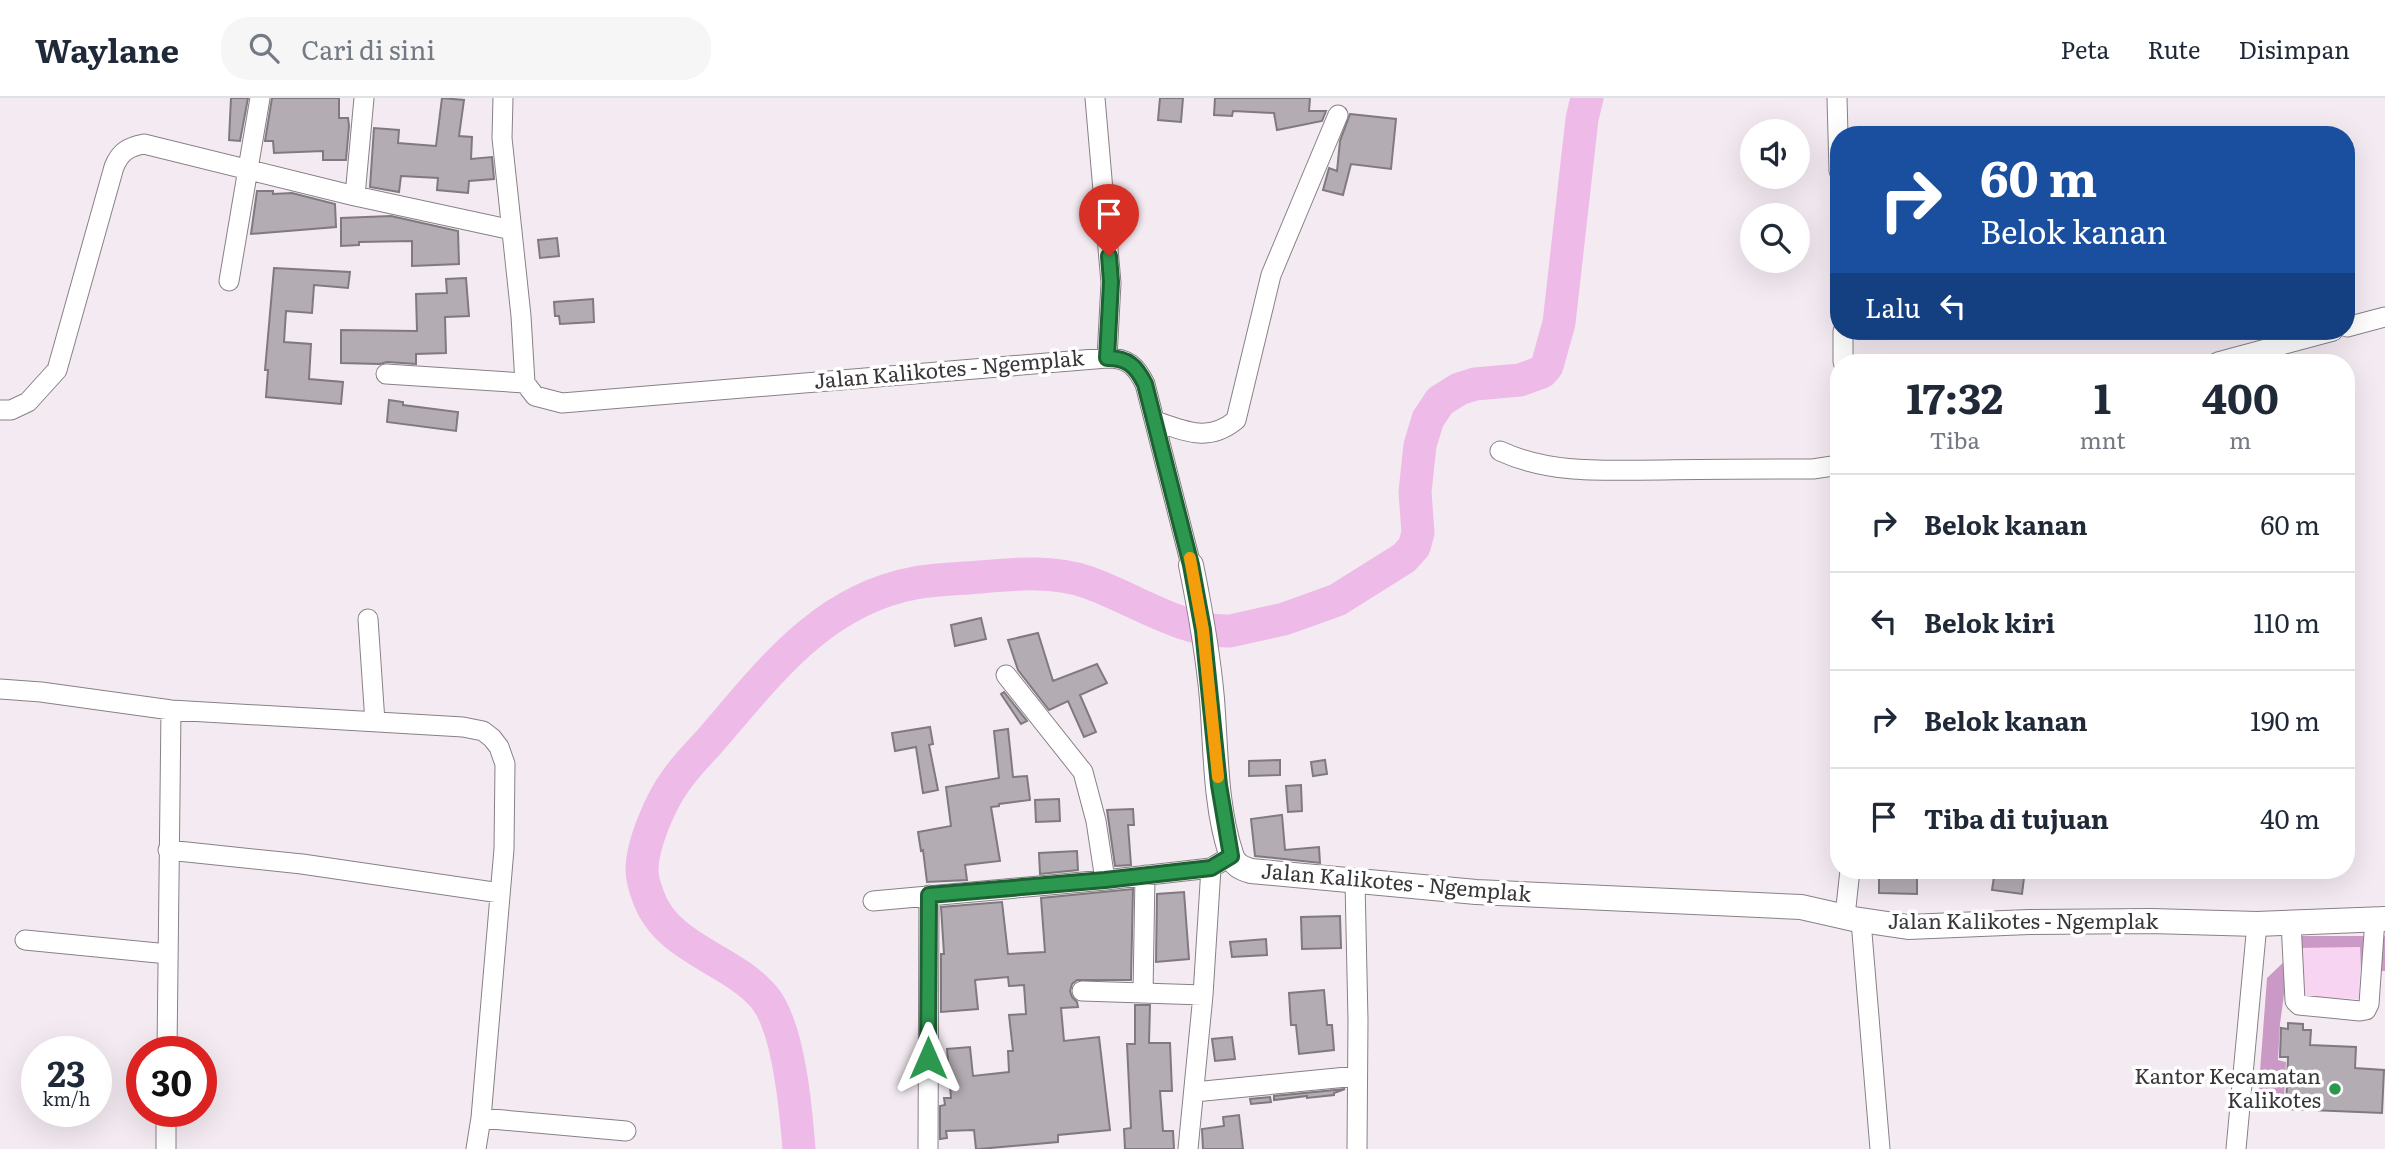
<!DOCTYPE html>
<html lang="id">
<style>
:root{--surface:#fff;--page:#f6f6f7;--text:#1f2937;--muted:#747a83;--line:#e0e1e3}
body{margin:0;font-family:Literata,serif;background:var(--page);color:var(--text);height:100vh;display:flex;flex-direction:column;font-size:26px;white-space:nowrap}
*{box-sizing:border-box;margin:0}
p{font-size:23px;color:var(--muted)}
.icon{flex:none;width:38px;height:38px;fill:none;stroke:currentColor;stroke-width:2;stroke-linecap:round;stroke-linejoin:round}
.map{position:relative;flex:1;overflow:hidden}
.drawer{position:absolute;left:1830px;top:256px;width:525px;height:525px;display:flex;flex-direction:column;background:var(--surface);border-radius:28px;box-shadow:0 7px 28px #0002}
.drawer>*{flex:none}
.guide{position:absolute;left:1830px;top:28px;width:525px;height:214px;border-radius:28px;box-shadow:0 7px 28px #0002;background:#1a4fa0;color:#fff;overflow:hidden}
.controls{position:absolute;left:1740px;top:21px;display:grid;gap:14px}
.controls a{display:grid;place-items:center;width:70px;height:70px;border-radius:50%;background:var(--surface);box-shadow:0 7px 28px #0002;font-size:35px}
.speed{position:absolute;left:21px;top:938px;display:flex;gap:14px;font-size:35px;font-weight:700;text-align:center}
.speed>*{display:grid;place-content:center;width:91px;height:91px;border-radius:50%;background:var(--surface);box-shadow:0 7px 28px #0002;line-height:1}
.speed small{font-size:18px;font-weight:400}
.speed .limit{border:10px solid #d22;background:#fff;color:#111}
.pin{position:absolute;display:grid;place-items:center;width:60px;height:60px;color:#fff;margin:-72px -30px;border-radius:50% 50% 50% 0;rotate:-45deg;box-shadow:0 0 7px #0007}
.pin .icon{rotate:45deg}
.me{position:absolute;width:77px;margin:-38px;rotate:0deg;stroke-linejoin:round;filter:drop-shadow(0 0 5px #0008)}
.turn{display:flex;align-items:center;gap:24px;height:147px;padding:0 35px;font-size:32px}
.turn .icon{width:91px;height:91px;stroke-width:2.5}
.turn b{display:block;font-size:49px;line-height:60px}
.then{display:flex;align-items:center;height:66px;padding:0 35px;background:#0003;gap:14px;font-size:26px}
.eta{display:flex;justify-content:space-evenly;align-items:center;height:119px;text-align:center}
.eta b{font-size:42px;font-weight:700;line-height:49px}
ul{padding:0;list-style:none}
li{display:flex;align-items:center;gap:21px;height:98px;padding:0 35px;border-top:2px solid var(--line)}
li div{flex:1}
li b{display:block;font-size:26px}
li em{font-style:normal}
header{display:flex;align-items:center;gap:42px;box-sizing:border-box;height:98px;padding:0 35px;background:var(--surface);border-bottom:2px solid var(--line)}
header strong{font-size:33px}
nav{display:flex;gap:38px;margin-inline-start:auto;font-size:24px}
.search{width:490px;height:63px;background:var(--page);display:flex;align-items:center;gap:18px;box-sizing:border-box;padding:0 24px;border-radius:28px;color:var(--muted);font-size:26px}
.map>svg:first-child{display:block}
.green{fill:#f7d4f2}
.forest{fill:#cb99c5}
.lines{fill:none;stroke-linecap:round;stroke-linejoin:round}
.river{stroke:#eebbe9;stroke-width:33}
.building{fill:#b4acb3;stroke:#80797f;stroke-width:2}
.minor-casing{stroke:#888087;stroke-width:21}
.major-casing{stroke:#888087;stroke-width:26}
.minor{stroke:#fff;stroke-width:19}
.major{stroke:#fff;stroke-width:24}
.route-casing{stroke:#1d6233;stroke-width:18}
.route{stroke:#2c974f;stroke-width:12}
.slow{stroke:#f59e0b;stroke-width:12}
.poi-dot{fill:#2c974f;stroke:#fff;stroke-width:2.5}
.labels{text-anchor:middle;stroke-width:7;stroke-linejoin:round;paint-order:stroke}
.street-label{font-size:21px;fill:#393639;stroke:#fff}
.poi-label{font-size:21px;fill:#393639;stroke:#fff;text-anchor:end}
</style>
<header>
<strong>Waylane</strong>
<div class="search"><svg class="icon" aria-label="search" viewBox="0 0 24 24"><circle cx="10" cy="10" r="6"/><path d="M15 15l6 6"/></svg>Cari di sini</div>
<nav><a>Peta</a><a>Rute</a><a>Disimpan</a></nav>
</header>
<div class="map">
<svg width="2385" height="1051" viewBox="0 0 2385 1051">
<rect width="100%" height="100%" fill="#f4ebf2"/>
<!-- green -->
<path class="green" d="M2361 849 2359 901 2298 899 2299 850Z"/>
<!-- forest -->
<path class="forest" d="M2299 838H2385V873H2361L2360 849 2299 850Z
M2289 859 2280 926 2278 962 2286 964 2284 1001 2258 1000 2267 880Z"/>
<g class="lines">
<!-- river -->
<path class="river" d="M799 1051C796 1012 789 929 764 899 731 860 666 851 648 798 645 790 642 780 642 772 642 746 661 702 677 681 686 668 698 656 709 644 767 577 821 502 915 485 936 481 958 481 980 479 1014 476 1054 472 1087 484 1131 499 1183 535 1230 533L1284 521 1337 502 1404 460 1414 449 1418 435 1415 394 1420 347 1428 321 1440 303 1459 291 1475 286 1520 282 1542 274 1547 268 1559 225 1582 21 1587 0"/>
</g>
<!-- building -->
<path class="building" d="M231 0H248L240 43 229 42Z
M272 0H339V20H348L349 28 346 62H323V53L274 55 273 43H265Z
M442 0 464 2 459 38 472 39 471 61 492 59 494 81 469 83 468 95 437 92 438 80 401 78 399 94 370 89 374 30 399 32 398 45 436 48Z
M1160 0H1183L1181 24 1158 22Z
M1215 0H1310L1309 13H1326L1322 23 1277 32 1274 15 1233 13 1232 18 1214 17Z
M1350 16 1396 21 1391 71 1351 66 1343 97 1323 92 1329 70 1337 73 1340 43Z
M257 93H273V96L292 95 335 106 336 129 251 136Z
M391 118 458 133 459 166 412 168V143L359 144V147L341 148V120Z
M557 140 559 158 540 160 538 142Z
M274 170 350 174 348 190 314 187 312 215 286 213 284 244 311 246 309 281 343 284 341 306 266 299 268 272H265Z
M466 180 469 218 445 219 446 255 416 256V266L387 264 380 266 341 265V232L417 233 416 196 447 195 446 181Z
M593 201 594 224 560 226 559 218H555L554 204Z
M389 302 403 304V307L458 314 456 333 387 324Z
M981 520 986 541 955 548 951 527Z
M1038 535 1053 583 1097 566 1107 585 1080 597 1096 634 1084 639 1068 603 1049 612 1018 572 1008 542Z
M1004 594 1027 623 1021 626 1001 596Z
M930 629 933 646 929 647 938 692 923 695 916 649 895 653 892 635Z
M1008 631 1013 679 1027 678 1030 702 999 706V708L991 709 1000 763 965 767 967 782 927 784 923 752 921 753 918 734 951 728 946 689 999 680 994 633Z
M1280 662V677L1249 678V663Z
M1325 662 1327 676 1313 678 1311 664Z
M1301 687 1302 713 1288 714 1286 688Z
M1059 701 1060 723 1036 724 1035 702Z
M1133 711 1134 727H1128L1131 767 1115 768 1107 712Z
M1282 717 1285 752 1319 749 1320 765 1255 758 1251 721Z
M1077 753 1078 772 1040 776 1039 755Z
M1879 772H1917V796L1879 795Z
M1995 772H2025L2022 796 1992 792Z
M1133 791 1131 882H1077L1072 886 1070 893 1072 899 1077 904 1078 909 1061 910 1064 943 1099 939 1110 1032 1058 1037V1044L979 1051H976L974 1032 946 1033 947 1040 940 1041V1008L945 1007 944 1000H951L947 951 970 949 973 978 1009 974 1008 953H1013L1009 917 1026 916 1024 887 1009 888 1008 879 975 882 978 911 941 914V856H944L941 809 1002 804 1008 856 1045 854 1041 800Z
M1184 794 1189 861 1156 864 1157 796Z
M1340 818 1341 850 1302 851 1301 819Z
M1266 841 1267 857 1232 859 1230 844Z
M1324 892 1327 927H1332L1334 952 1299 956 1296 927H1291L1289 895Z
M1135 907H1150L1149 945H1170L1172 993H1160L1163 1033H1173L1174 1051H1125L1124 1031 1131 1030 1127 946H1135Z
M2288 925 2303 926V932H2311L2310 947 2356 949 2355 970 2384 972 2382 1015 2286 1011 2288 959H2280L2281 930 2288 931Z
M1232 939 1235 961 1215 963 1212 941Z
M1345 991 1334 995V997L1307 1000V998L1274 1002V998Z
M1270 999 1271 1004 1251 1006 1250 1001Z
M1239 1017 1243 1051H1203L1202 1031 1224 1028 1223 1019Z"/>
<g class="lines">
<!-- minor casing -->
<g class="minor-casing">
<path id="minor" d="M503 0 502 40 521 218 525 285 535 298 562 305 1107 260C1128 260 1136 268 1145 286L1191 467
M1095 0 1111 185 1107 260
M1837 0 1839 73
M355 98 364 0
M229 183 260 0
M2347 229 2385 219
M1843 233V264
M2218 264 2333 233
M386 276 525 285
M0 312H11L28 304 57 272 114 69C120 54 128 49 144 46L355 98 512 132
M1155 323C1186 333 1208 345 1236 322L1271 177 1338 17
M1500 353C1552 377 1608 372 1663 372 1713 371 1763 371 1813 371L1839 367
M368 521 375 624
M1006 577 1083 674 1096 723 1105 782
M0 591 41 594 171 612 463 629 483 633 492 640 499 649 505 666 504 751 481 1020 476 1051
M168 752 302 766 500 795
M1355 784 1358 922 1357 1051
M873 803 1105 782 1211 770 1231 758
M1845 818 1850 772
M1861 823 1880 1051
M2291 824 2295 903 2299 907 2360 913 2366 912 2369 906 2375 821
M25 842 168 856
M1082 893 1203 897
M1143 895 1145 777
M167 954 171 612
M1194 994 1357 978
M481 1020 626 1033
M166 1051V1013
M928 1051 929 797
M1188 1051 1203 897 1211 770
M2236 1051 2257 826"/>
</g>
<!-- major casing -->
<g class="major-casing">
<path id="major" d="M1191 467C1200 511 1208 556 1212 601 1216 652 1215 707 1231 756 1234 767 1241 770 1251 773L1476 794 1801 809 1854 821 1908 829 2029 824 2151 823 2257 826 2385 821"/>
</g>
<!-- minor -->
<use href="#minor" class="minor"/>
<!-- major -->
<use href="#major" class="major"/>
</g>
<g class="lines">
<!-- route casing -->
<g class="route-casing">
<path id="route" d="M928 960 929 797 1105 782 1211 770 1231 758 1219 687 1203 532 1191 467 1145 286C1136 268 1128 260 1107 260L1111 184 1109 158"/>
</g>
<!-- route -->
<use href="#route" class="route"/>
<!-- slow -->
<path class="slow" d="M1190 460 1203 532 1218 679"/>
</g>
<!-- markers -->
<circle class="poi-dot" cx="2335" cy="991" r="7"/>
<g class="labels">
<!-- street labels -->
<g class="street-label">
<text transform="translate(949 272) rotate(-5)" y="7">Jalan Kalikotes - Ngemplak</text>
<text transform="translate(1396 785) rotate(5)" y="7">Jalan Kalikotes - Ngemplak</text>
<text x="2023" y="831">Jalan Kalikotes - Ngemplak</text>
</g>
<!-- poi labels -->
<g class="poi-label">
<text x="2321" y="986">Kantor Kecamatan<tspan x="2321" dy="24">Kalikotes</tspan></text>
</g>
</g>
</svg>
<div class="controls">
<a><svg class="icon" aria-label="sound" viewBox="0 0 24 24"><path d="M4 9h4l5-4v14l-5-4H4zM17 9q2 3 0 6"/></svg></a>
<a><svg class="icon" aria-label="search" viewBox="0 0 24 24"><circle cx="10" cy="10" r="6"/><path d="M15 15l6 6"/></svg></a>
</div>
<div class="speed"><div>23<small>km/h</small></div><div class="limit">30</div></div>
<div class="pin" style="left:1109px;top:158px;background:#d93025"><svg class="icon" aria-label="arrive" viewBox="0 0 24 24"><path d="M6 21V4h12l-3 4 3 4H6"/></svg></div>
<svg class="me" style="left:928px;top:960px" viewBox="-20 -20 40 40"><path d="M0-17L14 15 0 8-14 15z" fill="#2c974f" stroke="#fff" stroke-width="4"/></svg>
<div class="guide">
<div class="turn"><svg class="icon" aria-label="right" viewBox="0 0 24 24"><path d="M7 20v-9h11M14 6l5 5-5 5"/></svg><div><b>60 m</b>Belok kanan</div></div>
<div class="then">Lalu<svg class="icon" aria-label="left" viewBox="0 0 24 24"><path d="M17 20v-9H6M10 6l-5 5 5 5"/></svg></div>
</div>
<section class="drawer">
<div class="eta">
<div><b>17:32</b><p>Tiba</p></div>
<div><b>1</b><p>mnt</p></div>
<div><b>400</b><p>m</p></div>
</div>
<ul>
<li><svg class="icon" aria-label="right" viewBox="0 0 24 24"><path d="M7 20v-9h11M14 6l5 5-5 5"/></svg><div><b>Belok kanan</b></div><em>60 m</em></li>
<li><svg class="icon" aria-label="left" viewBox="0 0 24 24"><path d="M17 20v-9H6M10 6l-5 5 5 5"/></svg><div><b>Belok kiri</b></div><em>110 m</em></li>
<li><svg class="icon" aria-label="right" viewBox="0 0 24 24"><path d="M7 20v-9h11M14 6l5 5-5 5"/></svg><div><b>Belok kanan</b></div><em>190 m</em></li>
<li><svg class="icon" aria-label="arrive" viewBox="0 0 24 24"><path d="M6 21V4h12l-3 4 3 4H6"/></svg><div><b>Tiba di tujuan</b></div><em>40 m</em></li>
</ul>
</section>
</div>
